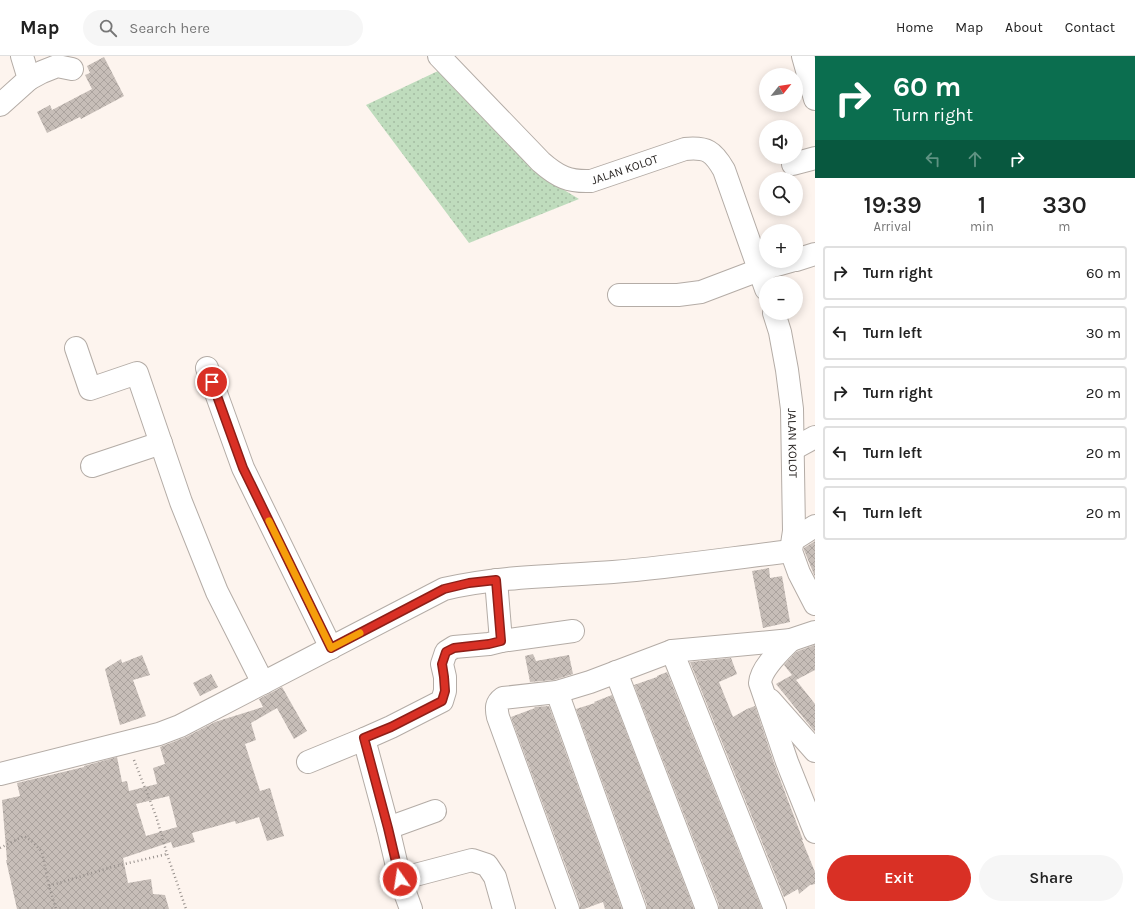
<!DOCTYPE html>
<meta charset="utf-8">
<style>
:root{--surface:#fff;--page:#f6f6f6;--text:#222;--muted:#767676;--line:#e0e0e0;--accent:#d93025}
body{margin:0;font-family:Karla,sans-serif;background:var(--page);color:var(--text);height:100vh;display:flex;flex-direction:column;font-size:15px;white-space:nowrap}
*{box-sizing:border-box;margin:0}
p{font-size:13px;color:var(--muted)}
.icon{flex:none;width:22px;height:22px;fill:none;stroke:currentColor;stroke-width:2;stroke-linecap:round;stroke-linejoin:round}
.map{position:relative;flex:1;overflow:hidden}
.panel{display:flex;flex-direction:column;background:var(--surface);width:320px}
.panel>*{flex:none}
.guide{background:#0b6e4f;color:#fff;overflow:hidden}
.needle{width:26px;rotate:60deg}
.fabs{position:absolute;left:759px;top:12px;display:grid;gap:8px}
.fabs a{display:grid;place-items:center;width:44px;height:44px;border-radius:50%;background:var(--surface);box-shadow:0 2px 10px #0003;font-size:20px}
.pin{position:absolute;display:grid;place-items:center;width:34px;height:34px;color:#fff;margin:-17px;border:2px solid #fff;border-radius:50%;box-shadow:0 1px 4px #0007}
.me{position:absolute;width:44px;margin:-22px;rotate:347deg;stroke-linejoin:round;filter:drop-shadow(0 0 3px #0008)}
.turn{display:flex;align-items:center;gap:14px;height:84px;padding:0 12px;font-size:18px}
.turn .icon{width:52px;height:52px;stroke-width:2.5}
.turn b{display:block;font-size:28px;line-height:34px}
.lanes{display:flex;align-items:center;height:38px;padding:0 12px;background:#0003;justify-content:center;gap:20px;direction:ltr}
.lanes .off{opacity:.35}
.eta{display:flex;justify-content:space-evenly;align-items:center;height:68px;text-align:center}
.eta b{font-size:24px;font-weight:600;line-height:28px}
.primary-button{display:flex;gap:8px;margin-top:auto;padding:8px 12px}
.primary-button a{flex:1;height:46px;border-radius:24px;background:var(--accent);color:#fff;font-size:16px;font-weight:600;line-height:46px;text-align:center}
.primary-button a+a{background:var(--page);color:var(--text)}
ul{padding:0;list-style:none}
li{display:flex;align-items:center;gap:12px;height:54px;margin:0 8px 6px;padding:0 4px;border:2px solid var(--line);border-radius:4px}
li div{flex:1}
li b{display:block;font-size:15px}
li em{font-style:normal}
header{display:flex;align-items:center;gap:24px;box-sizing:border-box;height:56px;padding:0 20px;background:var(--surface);border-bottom:1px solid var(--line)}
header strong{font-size:19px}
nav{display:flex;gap:22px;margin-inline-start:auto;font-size:14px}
.search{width:280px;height:36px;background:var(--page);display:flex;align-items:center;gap:10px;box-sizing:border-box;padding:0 14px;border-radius:22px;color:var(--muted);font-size:15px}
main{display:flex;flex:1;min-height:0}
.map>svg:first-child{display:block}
.green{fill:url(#green-dots)}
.building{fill:url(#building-cross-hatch);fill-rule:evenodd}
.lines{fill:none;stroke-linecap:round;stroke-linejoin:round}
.minor-casing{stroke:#b4aca6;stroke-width:24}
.path{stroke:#97908c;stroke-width:2.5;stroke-dasharray:1 3;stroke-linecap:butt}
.minor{stroke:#fff;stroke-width:22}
.route-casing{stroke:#8d1f18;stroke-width:10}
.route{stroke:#d93025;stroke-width:7}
.slow{stroke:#f59e0b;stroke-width:7}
.labels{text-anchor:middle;stroke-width:4;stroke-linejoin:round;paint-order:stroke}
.street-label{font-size:12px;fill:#231f1d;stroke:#fff}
</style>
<header>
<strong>Map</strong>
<div class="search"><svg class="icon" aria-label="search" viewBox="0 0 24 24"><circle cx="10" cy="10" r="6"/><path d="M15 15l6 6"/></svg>Search here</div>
<nav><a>Home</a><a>Map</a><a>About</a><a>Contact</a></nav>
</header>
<main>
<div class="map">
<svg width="815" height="853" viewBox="0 0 815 853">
<defs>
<pattern id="green-dots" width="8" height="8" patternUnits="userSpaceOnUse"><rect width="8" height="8" fill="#bfdcbd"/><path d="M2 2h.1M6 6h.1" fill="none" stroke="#a4bca2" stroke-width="1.8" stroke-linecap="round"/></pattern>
<pattern id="building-cross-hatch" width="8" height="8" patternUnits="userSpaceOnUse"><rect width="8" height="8" fill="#c7beb8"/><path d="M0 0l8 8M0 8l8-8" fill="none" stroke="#aba39e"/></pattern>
</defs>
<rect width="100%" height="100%" fill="#fdf4ee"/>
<!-- green -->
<path class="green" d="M438 15 463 35 541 120 579 143 469 187 366 49Z"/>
<!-- building -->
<path class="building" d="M104 1 124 40 81 63 80 61 47 77 37 56 50 49 52 54 92 33 85 19 90 17 87 10Z
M815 485V521L804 494V492Z
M769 512 770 522 782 520 790 566 763 572 752 515Z
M815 589V614L796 624 815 648V676L776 628 792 619 784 609 795 597 798 595Z
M533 598 536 605 569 599 573 618 554 624 530 626 525 600Z
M142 599 150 619 133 624 146 660 120 669 105 613 121 603 122 607Z
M731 602 737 618 719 626 733 661 747 653 755 650 775 710 803 784H802L815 816V828L810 829 799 838 798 833 784 841 690 606Z
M667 616 762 853H719V849L634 629 657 621V620Z
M211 618 218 631 200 640 193 627Z
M282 631 307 675 294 683 277 652 251 667 256 684 245 688 260 735 270 732 284 780 267 785 259 761 236 768 235 765 192 777 195 786 173 792 171 786 123 802 128 827 151 823 153 838 165 839 169 853H17L6 804H7L2 744 20 740 17 727 84 711V710L117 701 122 726 127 725 129 735 157 728 153 712 165 708 160 691 186 681 215 666 263 651 259 643ZM169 740 177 771 146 780 136 748Z
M612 639 694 853H647V849L576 653 595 647 594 646Z
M549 650 622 853H605L603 846 584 853H580V849L511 661 535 652 534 651Z"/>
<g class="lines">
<!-- minor casing -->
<g class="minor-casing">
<g id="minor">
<path id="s1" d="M439 0 541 106C558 121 569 126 591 125L685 93C707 91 713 95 724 114L766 233"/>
<path d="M803 0 815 43"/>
<path d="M29 23 42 16 57 10 72 13"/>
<path d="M0 49 29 23 22 0"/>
<path d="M793 108 815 102"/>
<path d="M796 204 815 198"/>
<path d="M619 239H678L701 236 759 214 791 205"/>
<path id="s2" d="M774 257 780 276 787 314 792 353 794 475 791 495 799 517 815 548"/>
<path d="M76 292 90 333 137 317 181 446 217 536 263 627"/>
<path d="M207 312 243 412 331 592"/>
<path d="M793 393 815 381"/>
<path d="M92 410 161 387"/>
<path d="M793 484 815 470"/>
<path d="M496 524 501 585 489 588 454 591 446 596 442 608 445 621V635L442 645 391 671 364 683 388 772 400 823 472 804 487 809 495 821 504 853"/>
<path d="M791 584C780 595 761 612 760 627L787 706 815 776"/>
<path d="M501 585 573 575"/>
<path d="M672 595 775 853"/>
<path d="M616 616 707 853"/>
<path d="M557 636 635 853"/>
<path d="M770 644 815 695"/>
<path d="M308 706 364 683"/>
<path d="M0 718 159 678 180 670 444 533C499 520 557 520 613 516 673 511 732 502 791 495"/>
<path d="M388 772 435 755"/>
<path d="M400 823 411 853"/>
<path d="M568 853 498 661C496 652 496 647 503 642L557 636 590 626 672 595 791 584 815 576"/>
</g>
</g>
<!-- path -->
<path class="path" d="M134 704 156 760 167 798 186 853
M0 792 24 780 33 786 42 796 49 830 56 853
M49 830 112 811 167 798"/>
<!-- minor -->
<use href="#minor" class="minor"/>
</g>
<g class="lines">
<!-- route casing -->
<g class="route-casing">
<path id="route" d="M212 326 243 412 331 592 444 533 469 527 496 524 501 585 489 588 454 592 446 596 442 608 444 621 445 635 442 645 391 671 364 682 388 772 400 823"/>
</g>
<!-- route -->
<use href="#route" class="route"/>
<!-- slow -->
<path class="slow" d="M269 465 331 592 360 577"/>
</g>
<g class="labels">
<!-- street labels -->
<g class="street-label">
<text dy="4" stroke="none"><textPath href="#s1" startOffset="238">JALAN KOLOT</textPath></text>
<text dy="4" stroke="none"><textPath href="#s2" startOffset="132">JALAN KOLOT</textPath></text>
</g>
</g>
</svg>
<div class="fabs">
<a><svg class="needle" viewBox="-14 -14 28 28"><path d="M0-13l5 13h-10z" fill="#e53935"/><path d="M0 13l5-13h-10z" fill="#767676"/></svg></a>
<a><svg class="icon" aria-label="sound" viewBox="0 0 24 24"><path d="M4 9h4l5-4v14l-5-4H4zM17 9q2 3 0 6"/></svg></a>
<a><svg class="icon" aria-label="search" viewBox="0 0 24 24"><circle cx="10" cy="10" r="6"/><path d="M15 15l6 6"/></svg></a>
<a>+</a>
<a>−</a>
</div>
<div class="pin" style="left:212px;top:326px;background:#d93025"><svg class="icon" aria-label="arrive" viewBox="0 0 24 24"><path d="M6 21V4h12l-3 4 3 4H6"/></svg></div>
<svg class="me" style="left:400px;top:823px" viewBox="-20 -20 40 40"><circle r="17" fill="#d93025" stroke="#fff" stroke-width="3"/><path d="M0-11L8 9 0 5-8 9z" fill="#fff"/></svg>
</div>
<section class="panel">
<div class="guide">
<div class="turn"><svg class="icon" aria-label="right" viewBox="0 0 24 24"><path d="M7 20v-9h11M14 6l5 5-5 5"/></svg><div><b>60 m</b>Turn right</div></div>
<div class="lanes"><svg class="icon off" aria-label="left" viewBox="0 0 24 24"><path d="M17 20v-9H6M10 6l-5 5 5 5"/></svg><svg class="icon off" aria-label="ahead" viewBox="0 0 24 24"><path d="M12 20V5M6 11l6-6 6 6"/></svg><svg class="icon" aria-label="right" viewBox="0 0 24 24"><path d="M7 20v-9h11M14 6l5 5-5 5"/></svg></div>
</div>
<div class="eta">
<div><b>19:39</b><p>Arrival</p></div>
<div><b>1</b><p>min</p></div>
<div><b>330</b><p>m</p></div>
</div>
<ul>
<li><svg class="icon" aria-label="right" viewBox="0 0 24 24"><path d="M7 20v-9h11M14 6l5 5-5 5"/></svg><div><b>Turn right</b></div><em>60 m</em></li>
<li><svg class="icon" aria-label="left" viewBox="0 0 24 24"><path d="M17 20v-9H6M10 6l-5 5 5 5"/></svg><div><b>Turn left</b></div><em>30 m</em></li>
<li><svg class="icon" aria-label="right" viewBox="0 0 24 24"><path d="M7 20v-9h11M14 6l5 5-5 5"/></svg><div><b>Turn right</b></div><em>20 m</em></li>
<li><svg class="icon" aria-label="left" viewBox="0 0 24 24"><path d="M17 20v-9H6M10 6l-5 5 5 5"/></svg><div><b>Turn left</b></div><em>20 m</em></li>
<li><svg class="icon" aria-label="left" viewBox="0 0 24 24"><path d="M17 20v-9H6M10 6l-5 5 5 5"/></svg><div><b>Turn left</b></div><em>20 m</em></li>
</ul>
<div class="primary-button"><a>Exit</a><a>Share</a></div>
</section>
</main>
